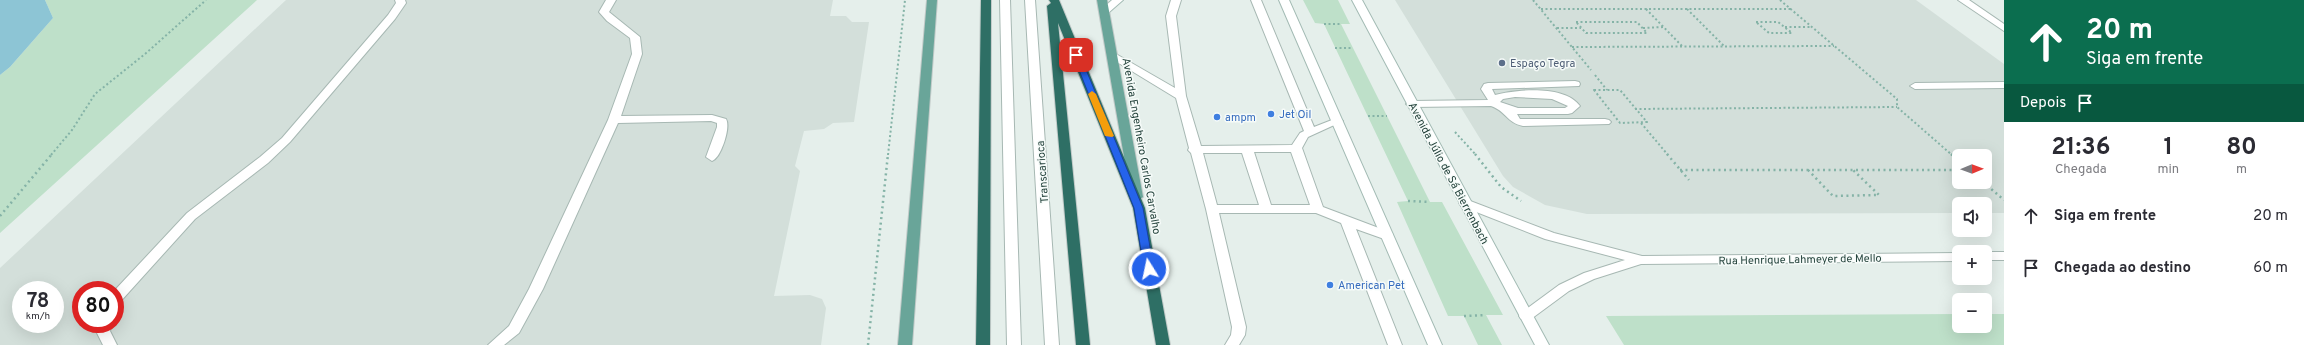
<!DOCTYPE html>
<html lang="pt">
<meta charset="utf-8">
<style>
:root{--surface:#fff;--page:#f2f2f3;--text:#2b2b33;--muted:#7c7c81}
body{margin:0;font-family:Overpass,sans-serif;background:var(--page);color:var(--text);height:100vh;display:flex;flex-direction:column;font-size:15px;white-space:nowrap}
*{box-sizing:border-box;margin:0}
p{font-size:13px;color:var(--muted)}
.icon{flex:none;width:22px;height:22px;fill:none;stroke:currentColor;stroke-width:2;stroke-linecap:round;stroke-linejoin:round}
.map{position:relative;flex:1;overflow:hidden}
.drawer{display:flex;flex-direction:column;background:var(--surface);width:300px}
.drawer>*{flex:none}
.top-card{background:#0b6e4f;color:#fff;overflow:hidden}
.needle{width:26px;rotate:89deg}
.fabs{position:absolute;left:1952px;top:149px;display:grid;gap:8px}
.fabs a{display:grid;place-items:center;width:40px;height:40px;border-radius:6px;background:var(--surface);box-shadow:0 4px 16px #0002;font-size:20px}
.speed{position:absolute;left:12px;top:281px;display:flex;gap:8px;font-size:20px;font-weight:700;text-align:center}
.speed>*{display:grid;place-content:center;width:52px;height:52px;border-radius:50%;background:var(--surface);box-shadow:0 4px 16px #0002;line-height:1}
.speed small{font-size:10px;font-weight:400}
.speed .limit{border:6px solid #d22;background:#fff;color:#111}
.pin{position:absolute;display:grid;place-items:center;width:34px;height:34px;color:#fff;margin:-17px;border-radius:8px;box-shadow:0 2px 6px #0006}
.me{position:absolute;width:44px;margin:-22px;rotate:350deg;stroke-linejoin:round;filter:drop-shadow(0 0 3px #0008)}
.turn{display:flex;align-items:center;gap:14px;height:84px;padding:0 16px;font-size:18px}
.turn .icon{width:52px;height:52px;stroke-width:2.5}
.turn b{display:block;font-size:28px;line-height:34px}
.then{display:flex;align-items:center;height:38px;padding:0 16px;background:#0003;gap:8px;font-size:15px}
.eta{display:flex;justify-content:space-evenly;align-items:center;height:68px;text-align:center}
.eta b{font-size:24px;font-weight:700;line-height:28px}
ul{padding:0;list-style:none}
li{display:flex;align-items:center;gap:12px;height:52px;padding:0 16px}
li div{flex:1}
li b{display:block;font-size:15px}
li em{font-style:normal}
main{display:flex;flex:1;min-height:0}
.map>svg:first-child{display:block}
.built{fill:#d3dfda;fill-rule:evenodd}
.green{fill:#bee0c9}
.water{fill:#8dc5d5}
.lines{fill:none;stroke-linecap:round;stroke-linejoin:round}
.lane-casing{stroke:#a7b8b3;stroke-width:2}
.street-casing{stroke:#a7b8b3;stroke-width:2}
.secondary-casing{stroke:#a3bbb4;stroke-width:2}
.primary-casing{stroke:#c1cac8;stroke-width:2}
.highway-casing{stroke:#c1cac8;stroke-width:2}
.path-far1{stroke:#85b3a7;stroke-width:2;stroke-dasharray:2 2.5;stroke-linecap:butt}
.path{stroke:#85b3a7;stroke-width:2.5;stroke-dasharray:2 3.5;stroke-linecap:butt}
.lane{fill:#fff;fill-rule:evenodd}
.street{fill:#fff;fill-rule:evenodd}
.secondary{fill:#fff;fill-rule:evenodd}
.primary{fill:#69a599;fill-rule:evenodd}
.highway{fill:#2e6f65;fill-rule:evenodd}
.route{fill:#2563eb;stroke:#184099}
.slow{fill:#f59e0b}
.service-dot{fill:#5c6f8a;stroke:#f6fbf9;stroke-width:1.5}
.shop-dot{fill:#3f7fe0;stroke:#f6fbf9;stroke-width:1.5}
.labels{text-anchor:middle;stroke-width:3;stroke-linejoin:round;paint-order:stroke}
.service-label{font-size:11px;fill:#4e5e75;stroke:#f6fbf9;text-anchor:start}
.shop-label{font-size:11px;fill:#366cbe;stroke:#f6fbf9;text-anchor:start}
.street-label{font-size:11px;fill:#23423b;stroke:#f6fbf9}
</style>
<main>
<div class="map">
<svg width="2004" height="345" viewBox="0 0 2004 345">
<rect width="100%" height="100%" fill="#e5efeb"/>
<!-- built -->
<path class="built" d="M286 0H833L830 16H846L852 22H869L854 122 833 123 824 129 804 131 795 166 800 171 774 296 810 295 822 299 826 308 821 345H0V268ZM21 290H55V324H21ZM81 290H115V324H81Z
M1395 0H1916L2004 64V213H1985V204H1959V213L1587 214 1545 205 1513 187 1503 176ZM1959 156H1985V182H1959Z"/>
<!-- green -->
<path class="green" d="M45 0H257L0 233V75L10 67 53 18Z
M1303 0H1338L1350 24H1341L1430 202H1442L1503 315H1486L1502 345H1478L1464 316H1448L1397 202 1408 201 1324 24 1315 23Z
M1959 314V326H1985V314H2004V345H1624L1606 316Z"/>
<!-- water -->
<path class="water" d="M0 0H45L53 18 10 67 0 75Z"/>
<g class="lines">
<!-- lane casing -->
<g class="lane-casing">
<path id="lane" d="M395 0H405L406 3 395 19 290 142 268 163 195 219 120 302 115 304V290L187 213 260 157 282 138 388 15 396 3Z
M606 0H616L609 12 640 37 642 54 621 116 712 115 726 119C731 127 721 158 712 161L706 157 717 127V123L711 121 618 123 543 289 519 333 504 345H488L509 326 529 289 608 120 632 54 630 38 607 21 599 12Z
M1000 0H1010L1021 345H1007Z
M1025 0H1035L1059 345H1045Z
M1171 0H1181L1176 16 1186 96 1201 146 1292 145 1300 133 1304 131 1251 0H1261L1314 127 1337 118 1343 121 1308 137 1302 148 1323 207 1392 233 1393 236 1387 240 1356 229 1402 345H1388L1341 223 1316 213H1219L1246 327 1245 335 1239 345H1225L1231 335 1232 327 1206 209 1191 153 1188 150 1189 148 1176 98 1107 56 1112 53 1116 54 1175 88 1166 16ZM1254 152H1291L1310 205H1271ZM1203 153H1242L1259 205H1217Z
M1575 81 1579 82 1580 84 1579 86 1492 89 1495 95C1518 89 1565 85 1580 106L1572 113 1568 114H1517L1520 119H1605L1609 120 1611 122 1609 124 1523 126C1507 123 1506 111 1491 106L1412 107 1406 104 1412 101 1488 100 1481 89 1484 84 1488 83ZM1515 97 1552 99 1568 106 1565 108H1518L1500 102 1503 99Z
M2004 82V88L1915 89 1910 86 1915 83Z
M98 324H112L110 331 117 345H103L96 331Z"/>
</g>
<!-- street casing -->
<g class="street-casing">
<path id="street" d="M1958 0H1969L2004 24V31Z
M1465 199 1554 233 1642 256 1959 253V261L1641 264 1594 279 1569 291 1531 319H1521L1519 316 1521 313 1559 285 1584 273 1625 260 1545 239 1461 206 1459 203Z
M1984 252H2004V260H1985Z"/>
</g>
<!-- secondary casing -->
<g class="secondary-casing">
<path id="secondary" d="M1112 0H1123L1107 14H1101V10Z
M1279 0H1289L1442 345H1428Z
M1352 0H1362L1549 345H1535Z"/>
</g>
<!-- primary casing -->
<g class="primary-casing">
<path id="primary" d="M927 0H937L912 345H898Z
M1097 0H1107L1143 197 1137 201 1131 197Z"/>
</g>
<!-- highway casing -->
<g class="highway-casing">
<path id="highway" d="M981 0H991L990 345H976Z
M1049 0H1059L1145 208 1170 345H1156L1133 208 1058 23 1090 345H1076L1047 6 1051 3Z"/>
</g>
<!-- path-far1 -->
<path class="path-far1" d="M1533 0 1591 70
M1780 0 1897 99V107L1952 155
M1541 9H1791
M1646 9 1682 46
M1687 9 1724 46
M1576 22H1637L1647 33H1586Z
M1756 22H1778L1792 33H1769Z
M1324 24H1341
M1785 27H1812
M1557 28H1581
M1643 28 1664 27
M1572 47 1834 46
M1335 48H1353
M1595 75 1607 90
M1594 90H1620L1647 122 1620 123Z
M1635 109 1897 107
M1368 116H1387
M1641 123 1668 155
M1455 132 1476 155
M51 155 72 130 95 94 145 54 206 0
M888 155 905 0"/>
<!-- path -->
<path class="path" d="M1475 154 1501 187 1521 201
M1667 154 1689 180
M1951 154 1959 161
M1680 170H1959
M1808 170 1833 196 1879 195 1853 170
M1983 182 2004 200
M1408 201 1430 202
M0 216 52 154
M1464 316 1486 315
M868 345 888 154"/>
<!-- lane -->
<use href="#lane" class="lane"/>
<!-- street -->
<use href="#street" class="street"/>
<!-- secondary -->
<use href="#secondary" class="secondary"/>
<!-- primary -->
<use href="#primary" class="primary"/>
<!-- highway -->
<use href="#highway" class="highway"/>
</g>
<!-- route -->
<path class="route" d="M1074 54 1080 55 1143 208 1154 269 1153 271 1149 272 1144 269 1134 208 1073 55Z"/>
<!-- slow -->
<path class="slow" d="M1092 91 1096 94 1114 136 1112 137 1105 136 1088 94Z"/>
<!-- markers -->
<circle class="service-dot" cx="1502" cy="63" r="4"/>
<g class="shop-dot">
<circle cx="1271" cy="114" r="4"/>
<circle cx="1217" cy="117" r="4"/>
<circle cx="1330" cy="285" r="4"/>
</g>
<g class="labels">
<!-- service labels -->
<g class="service-label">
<text x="1510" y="67">Espaço Tegra</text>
</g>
<!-- shop labels -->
<g class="shop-label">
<text x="1279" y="118">Jet Oil</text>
<text x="1225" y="121">ampm</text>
<text x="1338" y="289">American Pet</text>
</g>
<!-- street labels -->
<g class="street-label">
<text transform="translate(1142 146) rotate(80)" y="4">Avenida Engenheiro Carlos Carvalho</text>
<text transform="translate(1042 172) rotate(-94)" y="4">Transcarioca</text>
<text transform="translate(1449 173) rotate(62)" y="4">Avenida Júlio de Sá Bierrenbach</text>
<text transform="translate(1800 259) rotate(-1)" y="4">Rua Henrique Lahmeyer de Mello</text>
</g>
</g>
</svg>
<div class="fabs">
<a><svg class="needle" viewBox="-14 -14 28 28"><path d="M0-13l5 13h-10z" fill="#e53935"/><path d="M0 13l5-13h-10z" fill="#7c7c81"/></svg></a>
<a><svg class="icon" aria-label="sound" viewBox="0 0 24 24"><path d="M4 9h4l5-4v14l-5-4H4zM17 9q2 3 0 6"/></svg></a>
<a>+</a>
<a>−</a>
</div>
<div class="speed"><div>78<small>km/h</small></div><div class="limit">80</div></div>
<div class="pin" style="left:1076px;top:55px;background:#d93025"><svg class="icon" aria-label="arrive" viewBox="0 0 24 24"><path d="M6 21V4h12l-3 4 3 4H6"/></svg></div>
<svg class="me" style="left:1149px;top:269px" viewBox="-20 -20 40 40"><circle r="17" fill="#2563eb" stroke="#fff" stroke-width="3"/><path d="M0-11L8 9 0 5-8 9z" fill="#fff"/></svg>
</div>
<section class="drawer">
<div class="top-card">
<div class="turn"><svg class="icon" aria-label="ahead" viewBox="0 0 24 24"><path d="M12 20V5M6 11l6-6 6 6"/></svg><div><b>20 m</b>Siga em frente</div></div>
<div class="then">Depois<svg class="icon" aria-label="arrive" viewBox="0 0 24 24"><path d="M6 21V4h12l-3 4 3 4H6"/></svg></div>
</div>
<div class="eta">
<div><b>21:36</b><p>Chegada</p></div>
<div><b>1</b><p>min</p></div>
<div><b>80</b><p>m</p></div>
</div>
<ul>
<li><svg class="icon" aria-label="ahead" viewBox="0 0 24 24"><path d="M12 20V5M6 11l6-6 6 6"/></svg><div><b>Siga em frente</b></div><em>20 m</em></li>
<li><svg class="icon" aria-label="arrive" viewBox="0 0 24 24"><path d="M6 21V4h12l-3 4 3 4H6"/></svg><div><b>Chegada ao destino</b></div><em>60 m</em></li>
</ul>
</section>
</main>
